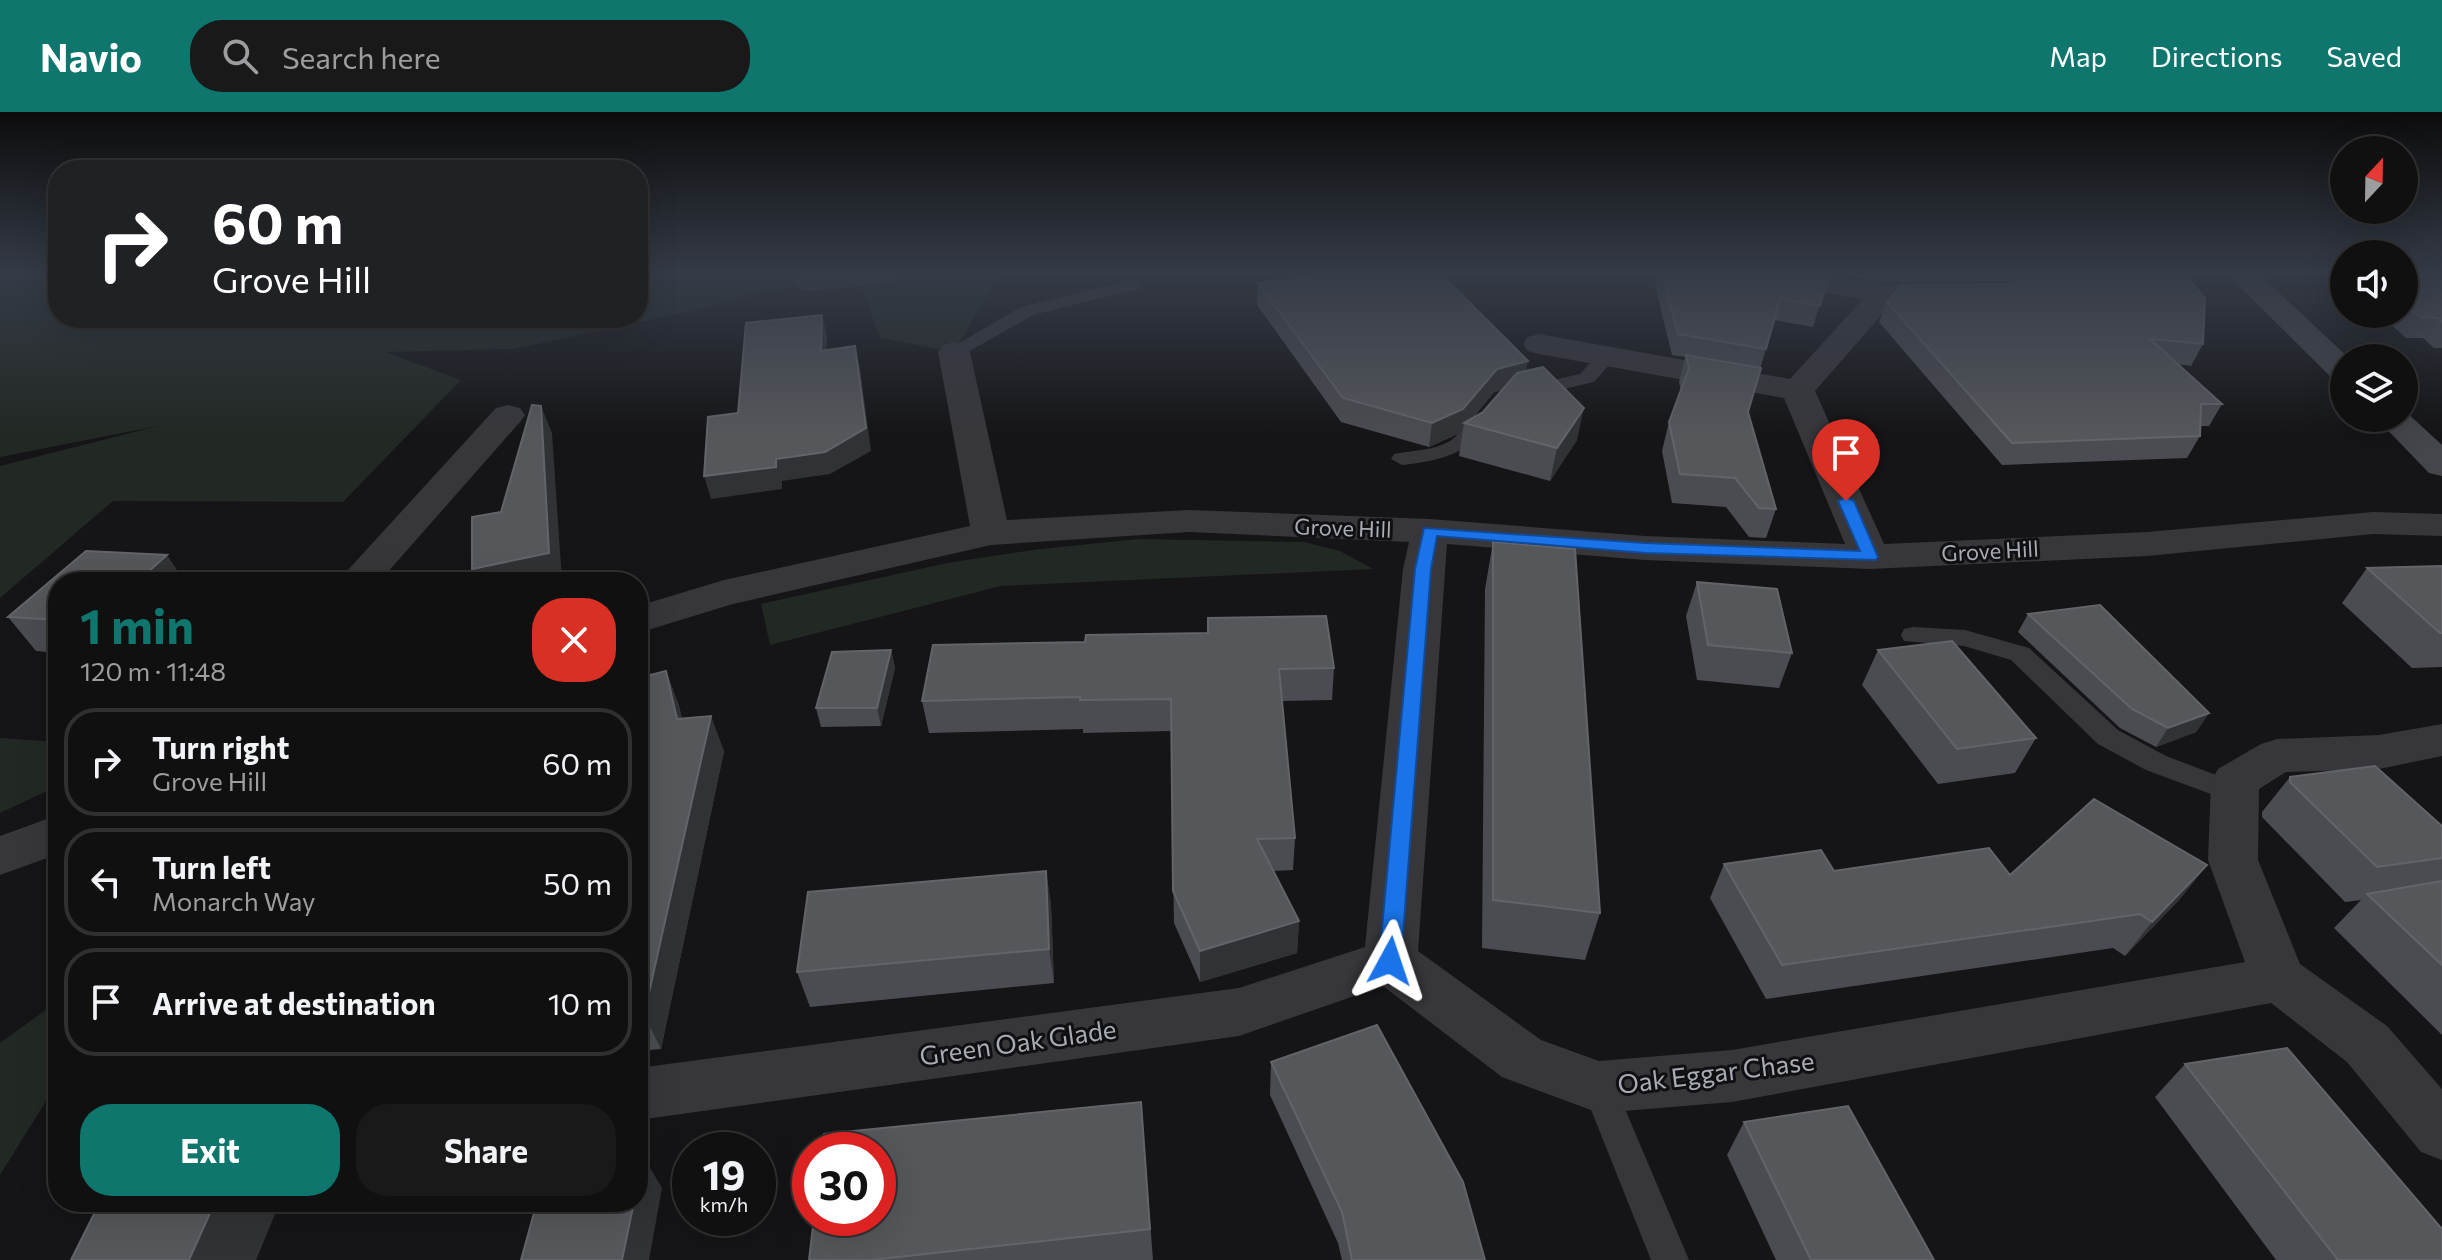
<!DOCTYPE html>
<meta charset="utf-8">
<style>
:root{--surface:#101011;--page:#19191a;--text:#f1f3f6;--muted:#9c9d9f;--line:#303031;--accent:#0f766e}
body{margin:0;font-family:Commissioner,sans-serif;background:var(--page);color:var(--text);height:100vh;display:flex;flex-direction:column;font-size:30px;white-space:nowrap}
*{box-sizing:border-box;margin:0}
p{font-size:26px;color:var(--muted)}
.icon{flex:none;width:44px;height:44px;fill:none;stroke:currentColor;stroke-width:2;stroke-linecap:round;stroke-linejoin:round}
.map{position:relative;flex:1;overflow:hidden}
.drawer{position:absolute;left:48px;top:460px;width:600px;height:640px;display:flex;flex-direction:column;background:var(--surface);border-radius:32px;box-shadow:0 8px 32px #0002,0 0 0 2px var(--line)}
.drawer>*{flex:none}
.top-card{position:absolute;left:48px;top:48px;width:600px;height:168px;border-radius:32px;box-shadow:0 8px 32px #0002,0 0 0 2px var(--line);background:#202124;color:#fff;overflow:hidden}
.needle{width:52px;rotate:22deg}
.fabs{position:absolute;left:2330px;top:24px;display:grid;gap:16px}
.fabs a{display:grid;place-items:center;width:88px;height:88px;border-radius:50%;background:var(--surface);box-shadow:0 8px 32px #0002,0 0 0 2px var(--line);font-size:40px}
.speed{position:absolute;left:672px;top:1020px;display:flex;gap:16px;font-size:40px;font-weight:700;text-align:center}
.speed>*{display:grid;place-content:center;width:104px;height:104px;border-radius:50%;background:var(--surface);box-shadow:0 8px 32px #0002,0 0 0 2px var(--line);line-height:1}
.speed small{font-size:20px;font-weight:400}
.speed .limit{border:12px solid #d22;background:#fff;color:#111}
.pin{position:absolute;display:grid;place-items:center;width:68px;height:68px;color:#fff;margin:-82px -34px;border-radius:50% 50% 50% 0;rotate:-45deg;box-shadow:0 0 8px #0007}
.pin .icon{rotate:45deg}
.me{position:absolute;width:88px;margin:-44px;rotate:5deg;stroke-linejoin:round;filter:drop-shadow(0 0 6px #0008)}
.turn{display:flex;align-items:center;gap:28px;height:168px;padding:0 32px;font-size:36px}
.turn .icon{width:104px;height:104px;stroke-width:2.5}
.turn b{display:block;font-size:56px;line-height:68px}
.round{display:grid;place-items:center;flex:none;width:84px;height:84px;border-radius:32px;background:var(--page)}
.summary{display:flex;align-items:center;justify-content:space-between;height:136px;padding:0 32px}
h1{font-size:48px;font-weight:700;line-height:60px;color:var(--accent)}
.cta{display:flex;gap:16px;margin-top:auto;padding:16px 32px}
.cta a{flex:1;height:92px;border-radius:32px;background:var(--accent);color:#fff;font-size:32px;font-weight:700;line-height:92px;text-align:center}
.cta a+a{background:var(--page);color:var(--text)}
ul{padding:0;list-style:none}
li{display:flex;align-items:center;gap:24px;height:108px;margin:0 16px 12px;padding:0 16px;border:4px solid var(--line);border-radius:32px}
li div{flex:1}
li b{display:block;font-size:30px}
li em{font-style:normal}
header{display:flex;align-items:center;gap:48px;box-sizing:border-box;height:112px;padding:0 40px;background:var(--accent);color:#fff}
header strong{font-size:38px}
nav{display:flex;gap:44px;margin-inline-start:auto;font-size:28px}
.search{width:560px;height:72px;background:var(--page);display:flex;align-items:center;gap:20px;box-sizing:border-box;padding:0 28px;border-radius:32px;color:var(--muted);font-size:30px}
.map>svg:first-child{display:block}
.green{fill:#222823}
.lines{fill:none;stroke-linecap:round;stroke-linejoin:round}
.lane{fill:#37373b;fill-rule:evenodd}
.street{fill:#37373b;fill-rule:evenodd}
.secondary{fill:#45464b;fill-rule:evenodd}
.wall{fill:#4b4c51;fill-rule:evenodd}
.shaded-wall{fill:#313235}
.building{fill:#55575b;stroke:#626469;stroke-width:2}
.route{fill:#1a73e8;stroke:#114b97;stroke-width:2}
.labels{text-anchor:middle;stroke-width:6;stroke-linejoin:round;paint-order:stroke}
.street-label{font-size:22px;fill:#a9acb5;stroke:#101012}
.near-street-label{font-size:26px;fill:#a9acb5;stroke:#101012}
</style>
<header>
<strong>Navio</strong>
<div class="search"><svg class="icon" aria-label="search" viewBox="0 0 24 24"><circle cx="10" cy="10" r="6"/><path d="M15 15l6 6"/></svg>Search here</div>
<nav><a>Map</a><a>Directions</a><a>Saved</a></nav>
</header>
<div class="map">
<svg width="2442" height="1148" viewBox="0 0 2442 1148">
<rect width="100%" height="100%" fill="#151517"/>
<!-- green -->
<path class="green" d="M0 162H58V206H292L330 221 299 206H638V162H1000L954 240 880 226 859 166 760 180 697 198 514 237 385 240 461 268 343 390 113 389 0 486V354L158 314 0 345Z
M1139 427 1304 430 1340 439 1373 457 1001 474 770 533 761 492 947 451 1040 437Z
M0 626 58 630V674L0 701Z
M58 889V970L0 1063V931Z"/>
<g class="lines">
<!-- lane -->
<path class="lane" d="M1131 168 1140 173 1137 177 1033 203 961 244 954 246 944 240 1021 195Z
M1607 238 1617 244 1594 270 1525 286 1515 280 1518 276 1580 262 1600 240Z
M1485 302 1495 308C1471 341 1440 349 1402 353L1391 347 1394 342C1413 338 1433 339 1450 329 1462 321 1471 305 1485 302Z
M1913 515 1965 518 2029 536 2118 618 2166 644 2245 674 2249 681 2245 688 2235 691 2146 658 2098 632 2011 548 1964 534 1904 529 1901 523 1904 517Z
M1599 959 1611 964 1689 1148H1651L1582 975 1587 964Z"/>
<!-- street -->
<path class="street" d="M805 162H905L900 168 890 171 808 179 798 176 793 170 798 164Z
M1817 162 1884 173 1951 172 1962 175 1966 181 1962 187 1892 191 1815 279 1884 432 2147 420 2373 400 2442 402V424L2373 422 2147 444 1870 457 1645 448 1447 432 1418 839 1541 928 1599 949 1732 938 2245 850 2208 748 2211 669 2218 657 2261 632 2277 627 2379 623 2442 612V644L2379 657 2286 660 2259 677 2258 748 2300 852 2387 914 2442 977V1048L2421 1040 2347 950 2271 891 1732 990 1599 1001 1502 965 1383 874 1239 924 638 1008V956L1239 876 1365 835 1403 457 1409 430 1189 420 991 433 733 492 638 521V494L724 468 970 414 938 240 943 233 954 230 965 233 970 240 1007 408 1189 398 1430 407 1645 424 1845 432 1784 286 1539 242 1528 239 1523 232 1528 225 1539 222 1790 267 1863 187 1806 177 1802 171 1806 165Z
M508 293 520 296 525 303 520 310 379 470H337L496 296Z
M58 703V742L0 763V724Z"/>
<!-- secondary -->
<path class="secondary" d="M2227 162H2259L2349 246H2344V269L2332 266Z
M2404 298 2442 333V364L2429 361 2376 306H2404Z"/>
</g>
<!-- wall -->
<path class="wall" d="M1658 162H1829L1813 215 1774 208 1748 300 1776 397 1766 426 1749 425 1726 395 1672 391 1662 339 1669 310 1681 279 1679 270 1685 245 1672 243 1655 173Z
M1837 162H2061L2058 168 2203 232 2191 254 2178 252 2222 292 2209 314H2201L2200 324 2187 346 2002 353 1879 210 1887 190 2016 172 2005 169 1884 170Z
M2332 162H2344V172Z
M2404 162H2442V236H2434L2423 226H2406L2379 202H2404Z
M1258 171 1526 259 1577 328 1550 369 1459 344 1463 317 1460 321 1429 335 1341 310 1257 193ZM1502 278 1483 300 1472 307 1494 280Z
M1493 430 1600 801 1585 848 1482 836 1485 477Z
M2442 454V555L2412 556 2342 491 2367 456Z
M58 470V541L36 539 8 505Z
M1697 470 1792 541 1779 576 1697 568 1686 504Z
M2028 502 2209 601 2196 620 2156 635 2120 616 2018 520Z
M1085 530 1334 556 1332 588 1282 589 1295 726 1293 758 1273 759 1299 809 1297 841 1200 870 1174 811 1171 619 1083 621V617L929 621 922 589Z
M891 538 895 556 881 614 821 615 816 596Z
M1878 538 2036 626 2015 661 1938 672 1862 573Z
M666 559 679 594 682 607 724 639 661 937 638 939V566Z
M2290 665 2442 714V923L2334 816 2361 788 2345 790 2262 705V700Z
M1724 752 1834 759 2010 763 2207 753 2179 788 2125 844 2113 836 1766 887 1710 786Z
M1046 759 1051 794 1054 871 810 895 797 860Z
M1271 950 1485 1148H1342L1338 1131 1270 983Z
M2185 952 2442 1148H2276L2155 985Z
M1141 990 1153 1148H809Z
M1744 1010 1934 1148H1776L1727 1043Z"/>
<!-- shaded-wall -->
<path class="shaded-wall" d="M822 203 827 224 826 260 821 239Z
M855 234 860 256 871 339 830 362 782 369V377L711 387 704 364Z
M1528 249 1523 272 1494 280 1467 312 1464 311 1463 317 1460 321 1429 335 1432 311 1497 257Z
M541 294 552 321 562 469 478 470 472 457 549 441Z
M1584 296 1577 328 1550 369 1557 336Z
M167 443 185 470H137Z
M891 538 895 556 881 614 877 596Z
M666 559 679 594 690 642 677 607Z
M2209 601 2196 620 2156 635 2168 616Z
M711 604 724 639 661 937 644 903Z
M2207 753 2179 788 2125 844 2152 810Z
M1046 759 1051 794 1054 871 1049 837Z
M1299 809 1297 841 1200 870V839Z
M643 1044 662 1076 649 1148H622L634 1090H638V1070Z
M215 1090H280L256 1148H189Z"/>
<!-- building -->
<path class="building" d="M1330 162H1441L1528 249 1497 257 1463 297 1432 311 1343 286 1258 171Z
M1662 162H1829L1820 194 1780 187 1766 237 1678 222Z
M2074 162H2184L2205 186 2203 232 2150 227 2222 292H2201L2200 324 2012 331 1887 190 1901 173 2014 172 2062 167Z
M2404 162H2442V210L2437 206 2420 205 2404 192Z
M822 203 821 239 855 234 866 316 825 340 776 347V355L704 364 708 305 738 301 746 211Z
M1686 243 1761 256 1748 300 1776 397 1759 396 1735 366 1680 362 1669 310 1689 256Z
M1543 255 1584 296 1557 336 1464 311 1483 300 1517 261Z
M532 293 541 294 549 441 472 457V405L501 400Z
M1493 430 1575 437 1600 801 1493 788Z
M86 439 167 443 137 470H58V508L8 505Z
M2442 454V521H2440L2367 456Z
M1697 470 1777 477 1792 541 1708 533Z
M2100 493 2209 601 2168 616 2132 597 2028 502Z
M1326 504 1334 556 1279 557 1295 726 1257 727 1299 809 1200 839 1173 779 1171 587 1080 588V585L922 589 933 533 1085 530 1086 523 1208 521V506Z
M1952 529 2036 626 1957 637 1878 538Z
M891 538 877 596H816L832 540Z
M666 559 677 607 711 604 644 903 638 904V566Z
M2375 654 2442 714V746L2377 755 2290 670V665Z
M2094 687 2207 753 2152 810 2140 802 1782 853 1724 752 1821 738 1834 759 1989 736 2010 763Z
M1046 759 1049 837 797 860 808 780Z
M2442 769V853L2367 782Z
M1377 913 1463 1070 1485 1148H1352L1342 1100 1271 950Z
M2287 936 2442 1117V1148H2338L2185 952Z
M1141 990 1150 1117 871 1148H809L814 1106H878V1038H822L824 1022Z
M1848 994 1934 1148H1811L1744 1010Z
M643 1044 638 1070V1045Z
M100 1090H215L189 1148H71Z
M537 1090H634L622 1148H521Z"/>
<!-- sky -->
<linearGradient id="sky" x2="0" y2="1"><stop stop-color="#0c0c0d"/><stop offset="0.5" stop-color="#353b47"/><stop offset="1" stop-color="#353b47" stop-opacity="0"/></linearGradient>
<rect width="2442" height="323" fill="url(#sky)"/>
<!-- route -->
<path class="route" d="M1846 385 1854 389 1878 445 1876 448 1645 441 1437 424 1431 457 1401 849 1398 856 1390 858 1382 856 1379 849 1415 457 1424 416 1645 431 1860 439 1838 389Z"/>
<g class="labels">
<!-- street labels -->
<g class="street-label">
<text transform="translate(1343 416) rotate(2)" y="8">Grove Hill</text>
<text transform="translate(1990 439) rotate(-3)" y="8">Grove Hill</text>
</g>
<!-- near-street labels -->
<g class="near-street-label">
<text transform="translate(1018 931) rotate(-8)" y="9">Green Oak Glade</text>
<text transform="translate(1716 961) rotate(-7)" y="9">Oak Eggar Chase</text>
</g>
</g>
</svg>
<div class="fabs">
<a><svg class="needle" viewBox="-14 -14 28 28"><path d="M0-13l5 13h-10z" fill="#e53935"/><path d="M0 13l5-13h-10z" fill="#9c9d9f"/></svg></a>
<a><svg class="icon" aria-label="sound" viewBox="0 0 24 24"><path d="M4 9h4l5-4v14l-5-4H4zM17 9q2 3 0 6"/></svg></a>
<a><svg class="icon" aria-label="layers" viewBox="0 0 24 24"><path d="M12 4l9 5-9 5-9-5zM3 14l9 5 9-5"/></svg></a>
</div>
<div class="speed"><div>19<small>km/h</small></div><div class="limit">30</div></div>
<div class="pin" style="left:1846px;top:389px;background:#d93025"><svg class="icon" aria-label="arrive" viewBox="0 0 24 24"><path d="M6 21V4h12l-3 4 3 4H6"/></svg></div>
<svg class="me" style="left:1390px;top:849px" viewBox="-20 -20 40 40"><path d="M0-17L14 15 0 8-14 15z" fill="#1a73e8" stroke="#fff" stroke-width="4"/></svg>
<div class="top-card">
<div class="turn"><svg class="icon" aria-label="right" viewBox="0 0 24 24"><path d="M7 20v-9h11M14 6l5 5-5 5"/></svg><div><b>60 m</b>Grove Hill</div></div>
</div>
<section class="drawer">
<div class="summary"><div><h1>1 min</h1><p>120 m · 11:48</p></div><a class="round" style="background:#d93025;color:#fff"><svg class="icon" aria-label="close" viewBox="0 0 24 24"><path d="M6 6l12 12M18 6L6 18"/></svg></a></div>
<ul>
<li><svg class="icon" aria-label="right" viewBox="0 0 24 24"><path d="M7 20v-9h11M14 6l5 5-5 5"/></svg><div><b>Turn right</b><p>Grove Hill</p></div><em>60 m</em></li>
<li><svg class="icon" aria-label="left" viewBox="0 0 24 24"><path d="M17 20v-9H6M10 6l-5 5 5 5"/></svg><div><b>Turn left</b><p>Monarch Way</p></div><em>50 m</em></li>
<li><svg class="icon" aria-label="arrive" viewBox="0 0 24 24"><path d="M6 21V4h12l-3 4 3 4H6"/></svg><div><b>Arrive at destination</b></div><em>10 m</em></li>
</ul>
<div class="cta"><a>Exit</a><a>Share</a></div>
</section>
</div>
